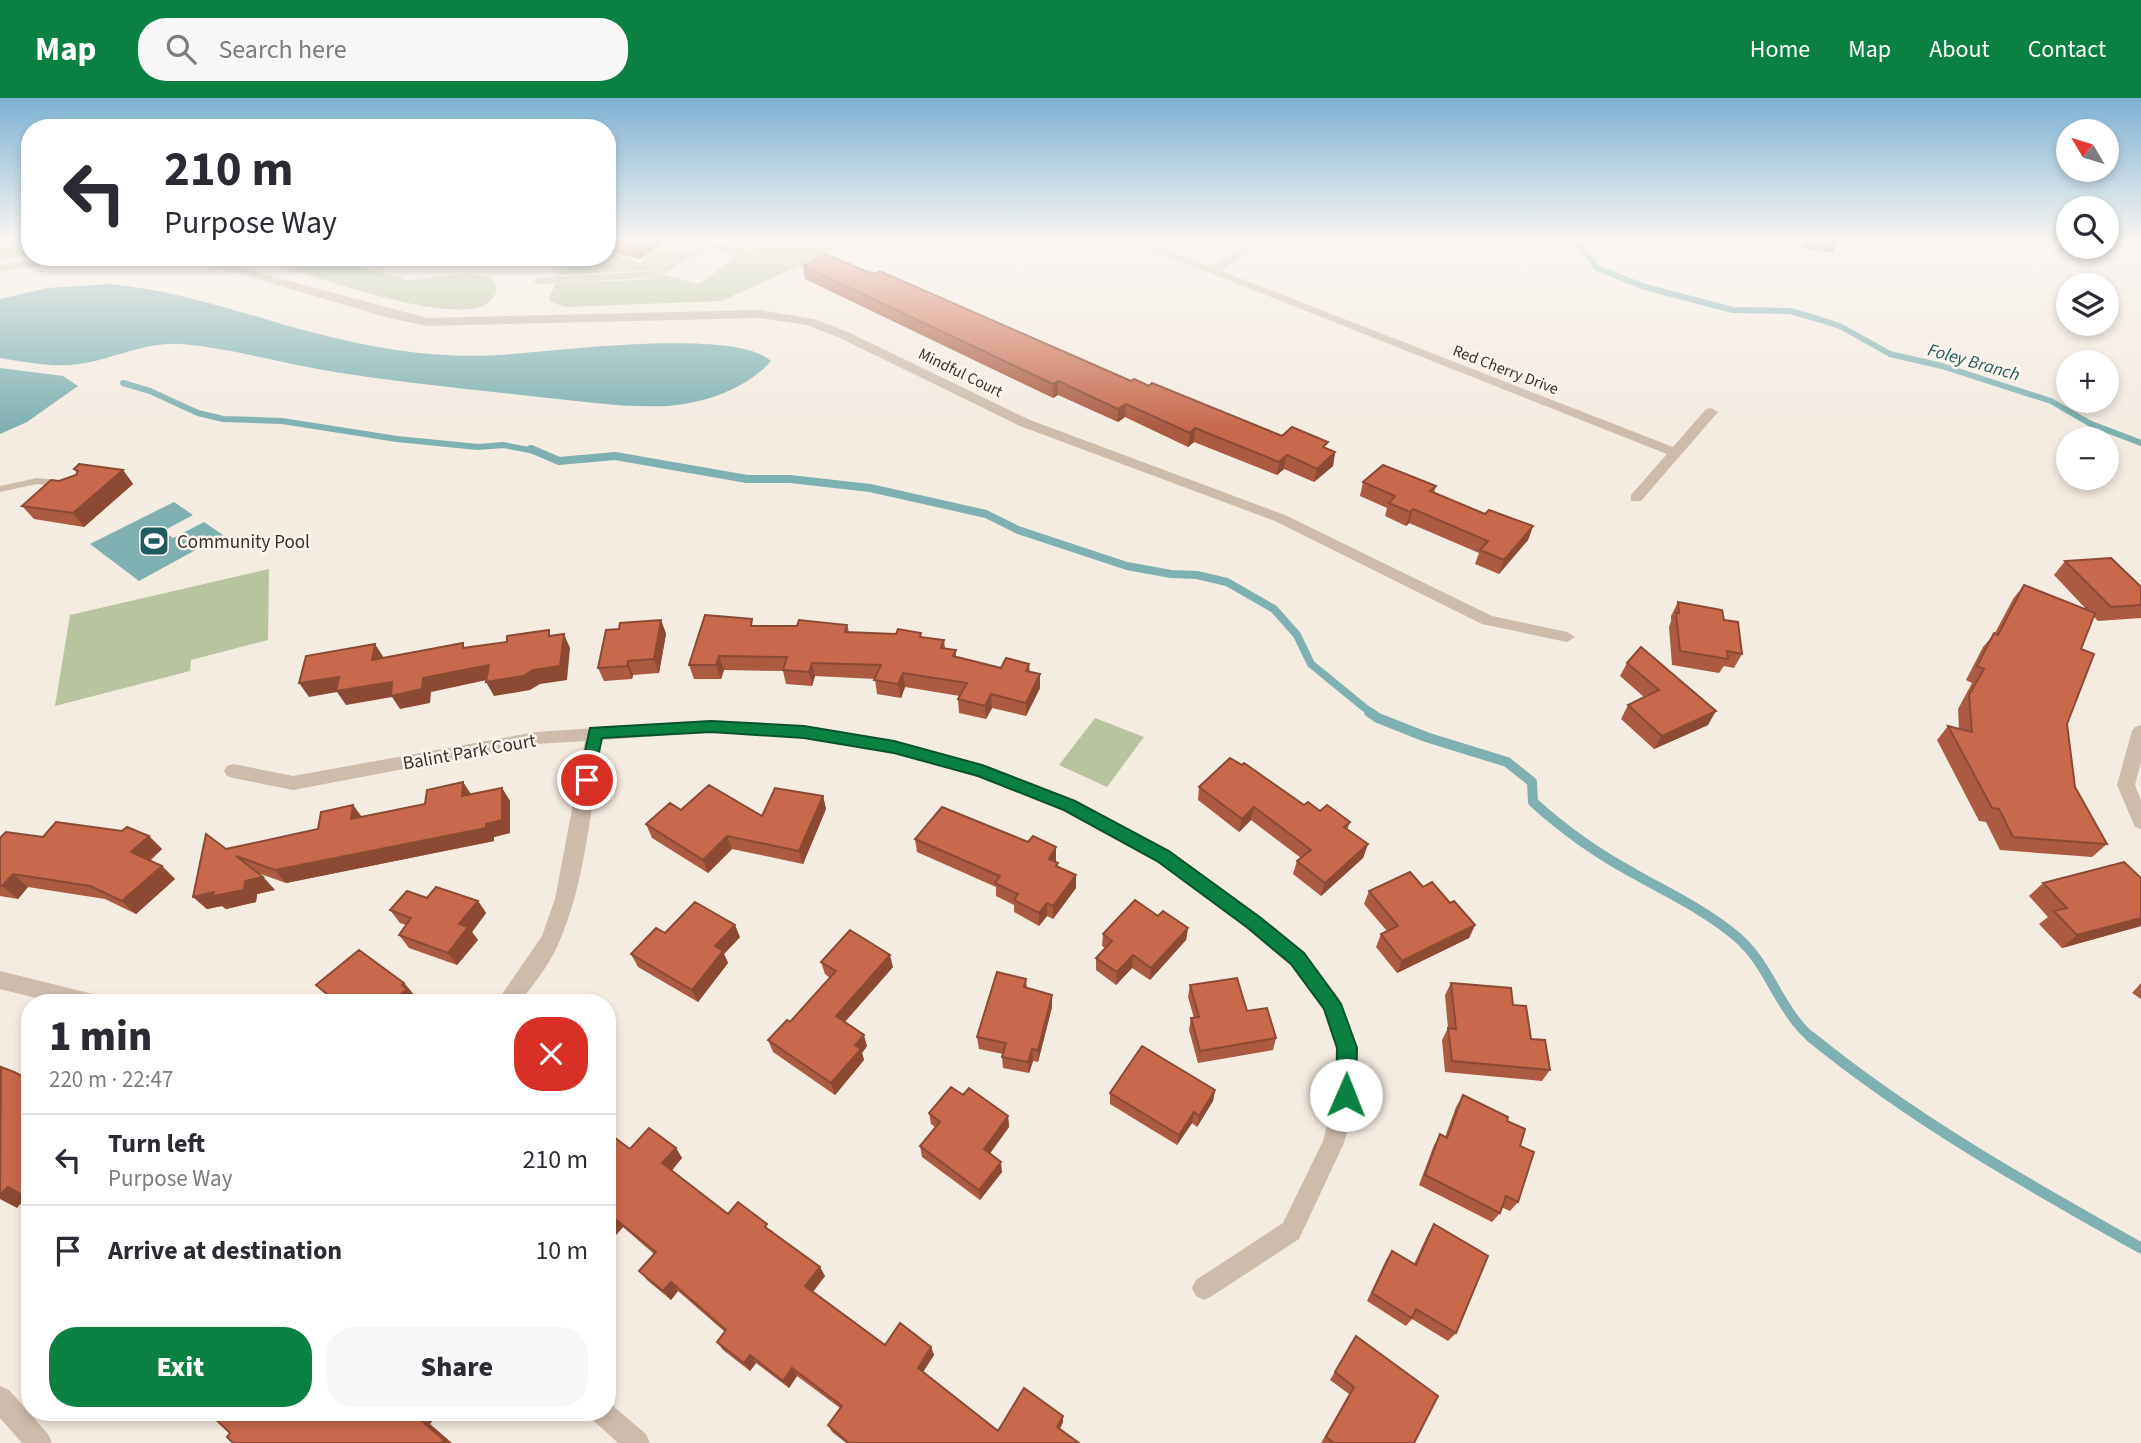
<!DOCTYPE html>
<meta charset="utf-8">
<style>
:root{--surface:#fff;--page:#f7f7f7;--text:#2b2b33;--muted:#7c7c81;--line:#e1e1e2;--accent:#0b8043}
body{margin:0;font-family:"Source Sans 3",sans-serif;background:var(--page);color:var(--text);height:100vh;display:flex;flex-direction:column;font-size:26px;white-space:nowrap}
*{box-sizing:border-box;margin:0}
p{font-size:23px;color:var(--muted)}
.icon{flex:none;width:38px;height:38px;fill:none;stroke:currentColor;stroke-width:2;stroke-linecap:round;stroke-linejoin:round}
.map{position:relative;flex:1;overflow:hidden}
.side{position:absolute;left:21px;top:896px;width:595px;height:427px;display:flex;flex-direction:column;background:var(--surface);border-radius:28px;box-shadow:0 4px 10px #0003}
.side>*{flex:none}
.guide{position:absolute;left:21px;top:21px;width:595px;height:147px;border-radius:28px;box-shadow:0 4px 10px #0003;background:#fff;color:var(--text);overflow:hidden}
.needle{width:46px;rotate:308deg}
.fabs{position:absolute;left:2056px;top:21px;display:grid;gap:14px}
.fabs a{display:grid;place-items:center;width:63px;height:63px;border-radius:50%;background:var(--surface);box-shadow:0 4px 10px #0003;font-size:35px}
.pin{position:absolute;display:grid;place-items:center;width:60px;height:60px;color:#fff;margin:-30px;border:4px solid #fff;border-radius:50%;box-shadow:0 2px 7px #0007}
.me{position:absolute;width:77px;margin:-38px;rotate:1deg;stroke-linejoin:round;filter:drop-shadow(0 0 5px #0008)}
.turn{display:flex;align-items:center;gap:24px;height:147px;padding:0 28px;font-size:32px}
.turn .icon{width:91px;height:91px;stroke-width:2.5}
.turn b{display:block;font-size:49px;line-height:60px}
.round{display:grid;place-items:center;flex:none;width:74px;height:74px;border-radius:28px;background:var(--page)}
.head{display:flex;align-items:center;justify-content:space-between;height:119px;padding:0 28px}
h1{font-size:42px;font-weight:800;line-height:52px}
.primary-button{display:flex;gap:14px;margin-top:auto;padding:14px 28px}
.primary-button a{flex:1;height:80px;border-radius:28px;background:var(--accent);color:#fff;font-size:28px;font-weight:800;line-height:80px;text-align:center}
.primary-button a+a{background:var(--page);color:var(--text)}
ul{padding:0;list-style:none}
li{display:flex;align-items:center;gap:21px;height:91px;padding:0 28px;border-top:2px solid var(--line)}
li div{flex:1}
li b{display:block;font-size:26px}
li em{font-style:normal}
header{display:flex;align-items:center;gap:42px;box-sizing:border-box;height:98px;padding:0 35px;background:var(--accent);color:#fff}
header strong{font-size:33px}
nav{display:flex;gap:38px;margin-inline-start:auto;font-size:24px}
.search{width:490px;height:63px;background:var(--page);display:flex;align-items:center;gap:18px;box-sizing:border-box;padding:0 24px;border-radius:28px;color:var(--muted);font-size:26px}
.map>svg:first-child{display:block}
.green{fill:#b8c4a0}
.water{fill:#7fb0b2}
.lines{fill:none;stroke-linecap:round;stroke-linejoin:round}
.stream-far3{stroke:#7fb0b2;stroke-width:6}
.stream-far2{stroke:#7fb0b2;stroke-width:8}
.stream-far1{stroke:#7fb0b2;stroke-width:10}
.stream{stroke:#7fb0b2;stroke-width:11}
.service{fill:#cdbbac;fill-rule:evenodd}
.minor{fill:#cdbbac;fill-rule:evenodd}
.wall{fill:#ac5a40}
.shaded-wall{fill:#8c4a34}
.building{fill:#c8694b;stroke:#8c4a34;stroke-width:2}
.route{fill:#0b8043;stroke:#07532c;stroke-width:2}
.labels{text-anchor:middle;stroke-width:5;stroke-linejoin:round;paint-order:stroke}
.far-street-label{font-size:16px;fill:#3b302b;stroke:#fbf5ee}
.far-water-label{font-size:18px;font-style:italic;fill:#1f5a5e;stroke:#fbf5ee}
.poi-label{font-size:19px;fill:#3b302b;stroke:#fbf5ee;text-anchor:start}
.street-label{font-size:19px;fill:#3b302b;stroke:#fbf5ee}
</style>
<header>
<strong>Map</strong>
<div class="search"><svg class="icon" aria-label="search" viewBox="0 0 24 24"><circle cx="10" cy="10" r="6"/><path d="M15 15l6 6"/></svg>Search here</div>
<nav><a>Home</a><a>Map</a><a>About</a><a>Contact</a></nav>
</header>
<div class="map">
<svg width="2141" height="1345" viewBox="0 0 2141 1345">
<rect width="100%" height="100%" fill="#f4ebe1"/>
<!-- green -->
<path class="green" d="M0 141H30V157L0 161Z
M724 141H859L721 203 565 209 551 204 549 200 556 185 639 182 666 177 699 186 737 158 711 149 718 145 759 154 722 143Z
M659 150 685 156 656 172 558 177 565 159H607V153L640 165Z
M253 159H325L408 182 465 176 484 178 494 182 497 193C493 201 487 208 477 210 426 220 307 176 253 159Z
M269 471 268 542 191 562 190 573 55 608 70 517Z
M1095 620 1144 639 1107 689 1059 667Z"/>
<!-- water -->
<path class="water" d="M110 186C164 191 213 206 265 221 341 244 420 262 499 257 553 254 733 229 771 263 747 291 702 306 666 308 624 310 581 303 539 299 467 291 395 284 323 272 277 264 229 250 182 246 146 243 114 261 79 266 53 270 26 264 0 260V201L48 190Z
M0 270 63 278 78 288 27 324 0 336Z
M174 404 193 417 163 433 173 440 204 424 223 437 139 483 90 446Z"/>
<g class="lines">
<!-- stream-far3 -->
<path class="stream-far3" d="M1565 141 1580 147 1597 170 1645 189 1733 212 1790 213 1818 221 1840 228 1890 256 1942 268 2051 303 2089 325 2141 345
M123 285 150 293 198 315 223 321 282 323 397 341 478 349 503 347 535 353"/>
<!-- stream-far2 -->
<path class="stream-far2" d="M531 351 559 363 615 358 747 381H790L870 390 986 416 1018 432 1127 468 1171 476 1197 477 1227 484 1274 511 1297 537 1311 566 1371 615"/>
<!-- stream-far1 -->
<path class="stream-far1" d="M1369 614 1378 620 1426 639 1507 664 1532 684 1533 704C1564 732 1596 755 1633 775 1668 795 1707 813 1737 839 1770 867 1779 913 1813 941"/>
<!-- stream -->
<path class="stream" d="M1811 939C1913 1022 2027 1086 2141 1150"/>
<!-- service -->
<path class="service" d="M710 141H720L659 179 538 186 533 183 538 180 657 173Z
M37 380 68 383 74 386 68 389 37 386 0 394V388Z"/>
<!-- minor -->
<path class="minor" d="M1124 141H1139L1211 169 1255 141H1268L1221 173 1673 349 1706 311 1711 310 1718 314 1641 403H1631V397L1667 356Z
M63 159H98L93 162 0 173V167Z
M182 159H200L427 220 759 212 814 221 848 234 1030 322 1285 417 1492 518 1567 534 1575 539 1567 544 1482 526 1275 423 1020 328 840 240 807 227 759 220 427 228 389 220Z
M711 622 804 628 894 643 988 668 1075 703 1170 753 1261 819 1304 855 1339 900 1357 950V997L1344 1045 1299 1141 1212 1198 1204 1202 1196 1198 1192 1190 1196 1182 1283 1125 1323 1043 1335 997 1337 950 1323 911 1290 867 1247 831 1156 763 1063 713 978 679 894 655 804 640 711 634 602 642C591 706 586 782 560 842 551 865 534 886 519 905H496L542 838 555 801 585 643 536 646 293 692 233 680 227 678 224 673 227 668 233 666 293 678 536 634Z
M2141 627V664L2135 687 2141 702V731L2135 729 2117 687 2132 633 2135 629Z
M0 873 93 896 100 899 103 905H56L0 891Z
M0 1288 9 1292 48 1336 52 1345H22L0 1320Z
M607 1303 646 1336 650 1345H618L594 1323 590 1314H607Z"/>
</g>
<!-- wall -->
<path class="wall" d="M607 141H669L640 161 607 153Z
M1805 141H1840L1833 155 1803 150 1804 147H1802Z
M803 168 863 172 1131 283 1149 288 1282 338 1327 350 1335 354 1333 368 1314 384 1284 371 1277 377 1194 344 1188 349 1125 319 1118 324 1058 297 1053 300 805 181Z
M74 371 123 372 133 386 84 429 34 421 22 408 59 383 76 377 77 375Z
M1363 384 1436 388 1434 395 1485 416 1533 428 1528 442 1499 476 1475 466 1479 455 1409 425 1406 428 1385 418 1387 410 1360 398Z
M2065 463 2141 489V520L2098 523 2093 518 2081 551 2067 626 2075 689 2107 746 2092 759 2000 752 1986 724 1979 723 1937 642 1948 628 1959 631 1958 611 1972 585 1966 582 1983 549 1995 535 2013 501 2024 487 2087 512 2054 477Z
M1678 504 1724 522 1742 556 1734 570 1724 568 1719 575 1672 567 1669 529 1671 523V518Z
M661 522 666 536 659 575 633 577 632 581 604 583 598 570Z
M847 527 849 534 922 539 944 542 945 550 956 552V559L1001 570 1029 566 1030 574 1040 576V590L1026 618 992 610 986 621 959 615 958 601 960 598 905 589 901 600 877 596 875 581 815 578 812 588 786 586 783 573 724 572 721 581H694L689 567 754 528Z
M1627 565 1708 627 1654 651 1621 621 1628 607 1644 599 1620 578Z
M463 684 471 696 502 690 510 703V735L494 739V743L286 785 258 775 263 779 275 792 257 796 256 804 226 811 222 808 207 811 193 799 226 751 318 731 353 707 362 719 425 706Z
M1199 689 1304 707 1350 724 1347 732 1368 746 1363 760 1321 798 1293 776 1297 763 1301 760 1251 722 1239 734 1198 702Z
M823 698 826 711 803 766 732 751 708 775 652 740 646 726 681 712 762 718Z
M149 738 162 751 150 763 162 768 175 781 136 816 105 801 28 789 18 801 0 798V740Z
M915 741 1056 762 1055 764 1058 769 1076 777V790L1053 821 1047 818 1039 828 1014 814V807L996 798V789L917 754Z
M2043 785 2141 828 2062 850 2039 826 2048 819 2029 798Z
M1423 789 1450 805 1475 827 1469 840 1397 875 1376 849 1381 836 1387 833 1364 806 1369 793Z
M427 800 478 803 486 815 472 834 478 842 457 867 409 850 399 837 406 827 400 825 390 812Z
M1158 818 1188 830 1186 842 1150 882 1132 870 1116 887 1096 872V860L1105 850 1102 848 1103 836Z
M665 835 740 839 724 856 728 865 698 904 638 869 631 856Z
M821 864 893 869 845 924 867 948 862 955 864 962 835 997 773 954 768 942 790 924 830 880 825 876Z
M1026 881 1027 890 1052 897V909L1038 964 1033 963 1029 975 1003 970 1002 959 1003 956 979 951 977 939Z
M404 885 415 898 413 899 417 903 415 905H335L316 887Z
M1451 885 1513 907 1531 941 1550 972 1542 983 1445 974 1442 942 1448 930 1445 897Z
M2141 885V901L2132 895Z
M1190 887 1247 913 1276 940 1273 952 1198 965 1189 932 1191 920H1194L1188 899Z
M1215 992 1213 1003 1197 1029 1192 1025 1177 1047 1110 1006V995Z
M963 997 1008 1018 1009 1029 990 1055 1002 1074 980 1102 922 1059 920 1048 935 1029 931 1026 929 1015Z
M1463 997 1507 1023 1520 1048 1518 1104 1510 1113 1501 1109 1500 1115 1492 1124 1419 1087 1434 1047 1440 1036 1445 1039 1456 1009Z
M607 1034 630 1051 676 1050 682 1060 671 1073 728 1116 771 1132 825 1178 813 1194 885 1247 931 1249 934 1257 923 1274 998 1333 1063 1318V1324L1060 1331 1079 1345H846L832 1334 828 1327 840 1310 797 1278 789 1290 756 1265 750 1273 723 1252 717 1244 725 1234 678 1193 671 1202 647 1182 639 1173 654 1156 623 1129 607 1147Z
M1434 1126 1456 1235 1448 1243 1412 1221 1406 1228 1367 1203 1386 1162 1392 1153 1414 1166 1428 1136Z
M1356 1238 1414 1345H1321L1349 1296 1330 1282Z"/>
<!-- shaded-wall -->
<path class="shaded-wall" d="M636 141H669L640 161 634 142Z
M1058 283V297L1053 300V286Z
M1126 306 1125 319 1118 324V311Z
M1195 330 1194 344 1188 349 1190 335Z
M1335 354 1333 368 1314 384 1317 371Z
M1287 357 1284 371 1277 377 1279 364Z
M123 372 133 386 84 429 73 415Z
M1413 411 1409 425 1406 428 1410 414Z
M1533 428 1528 442 1499 476 1504 462Z
M661 522 666 536 659 575 654 561Z
M564 536 570 550 567 582 540 586 530 592 494 598 486 584Z
M375 546 384 560 372 562Z
M719 558 724 572 721 581 716 567Z
M628 563 633 577 632 581 627 568Z
M812 565 815 578 812 588 809 574Z
M489 567 496 580 431 594 430 605 400 611 392 599 346 607 337 594 309 599 299 585 339 579 392 584 423 580Z
M903 575 905 589 901 600 898 586Z
M1040 576V590L1026 618V605Z
M991 596 992 610 986 621 985 608Z
M1716 613 1708 627 1654 651 1662 638Z
M463 684 471 697 462 698Z
M502 690 510 703V735L494 739V743L286 785 275 772 486 726Z
M823 698 826 711 803 766 799 753Z
M353 707 363 721H351Z
M1254 709 1251 722 1239 734 1242 721Z
M149 738 162 751 144 767 131 754Z
M727 738 732 751 708 775 703 762Z
M1368 746 1363 760 1321 798 1325 785Z
M1056 749V762L1050 774 1049 761Z
M162 768 175 781 136 816 122 803Z
M13 776 28 789 18 801 2 788Z
M1076 777V790L1053 821V808Z
M263 779 275 792 257 796 256 804 226 811 222 808 207 811 193 799Z
M478 803 486 815 472 834 478 842 457 867 448 855 459 826Z
M1047 805V818L1039 828V815Z
M2141 820V828L2062 850 2077 837Z
M735 827 740 839 724 856 728 865 698 904 692 892 715 848Z
M1475 827 1469 840 1397 875 1402 863Z
M1188 830 1186 842 1150 882 1151 870Z
M890 857 893 869 839 930 836 918Z
M1133 857 1132 870 1116 887 1117 874Z
M404 885 415 898 413 899 417 903 415 905H391L402 887Z
M1052 897V909L1038 964V952Z
M864 937 867 948 862 955 864 962 835 997 831 985 855 947Z
M1032 951 1033 963 1029 975 1028 964Z
M1215 992 1213 1003 1197 1029 1199 1018Z
M1194 1014 1192 1025 1177 1047 1179 1037Z
M1008 1018 1009 1029 986 1061 984 1051Z
M676 1050 682 1060 669 1076 662 1065Z
M1001 1064 1002 1074 980 1102 979 1092Z
M8 1089 30 1098V1101L26 1100 17 1110 0 1101V1097Z
M614 1120 623 1129 607 1147V1128Z
M820 1169 825 1178 810 1197 805 1188Z
M671 1184 678 1193 671 1202 663 1193Z
M931 1249 934 1257 921 1277 918 1270Z
M750 1257 756 1265 750 1273 744 1265Z
M792 1270 797 1278 789 1290 783 1283Z
M362 1314H369L382 1326 368 1319Z
M422 1314H433L437 1318 430 1326 452 1345H441L417 1319Z
M1063 1318V1324L1057 1335V1329Z"/>
<!-- building -->
<path class="building" d="M826 156 863 172 875 176 880 173 1131 283 1134 281 1149 288 1152 285 1282 338 1292 329 1328 344 1323 349 1335 354 1317 371 1287 357 1279 364 1195 330 1190 335 1126 306 1118 311 1058 283 1053 286 803 168Z
M79 366 123 372 73 415 22 408 51 382 59 383 76 377 78 373 74 371Z
M1383 367 1436 388 1430 393 1485 416 1489 412 1533 428 1504 462 1480 452 1488 443 1413 411 1410 414 1389 405 1395 398 1363 384Z
M2111 460 2141 489V507L2111 509 2065 463Z
M2024 487 2095 515 2081 551 2094 556 2067 626 2075 689 2107 746 2013 739 1999 711 1992 710 1948 628 1972 634 1969 597 1984 571 1977 568 1994 535 1998 537Z
M1678 504 1722 512 1724 522 1738 524 1742 556 1727 553 1728 561 1680 553 1676 515H1679Z
M705 517 752 521 751 528H797L799 522 847 527 845 534 896 536 898 531 921 535 920 539 944 542 941 550 956 552 953 558 1001 570 1006 560 1029 566 1026 573 1040 576 1026 605 991 596 985 608 958 601 967 585 903 575 898 586 874 582 881 567 812 565 809 574 783 572 787 559 719 558 716 567H689Z
M661 522 654 561 628 563 627 568 598 570 606 532 619 531 620 525Z
M549 532V538L564 536 560 568 533 572 523 578 486 584 489 567 423 580 422 591 391 598 392 584 336 593 339 579 299 585 306 558 375 546 372 562 463 545V550L507 544V538Z
M1641 549 1716 613 1662 638 1628 607 1659 592 1627 565Z
M1230 660 1242 667 1244 665 1304 707 1308 704 1320 713 1327 707 1350 724 1344 729 1368 746 1325 785 1297 763 1311 752 1254 709 1242 721 1199 689Z
M463 684 462 698 502 690V722L486 726V730L275 772 236 758 263 779 245 783 244 792 213 798 214 794 193 799 206 736 226 751 318 731 321 714 353 707 351 721 425 706 427 692Z
M709 687 762 718 775 690 823 698 799 753 727 738 703 762 646 726 670 705 681 712Z
M942 709 1028 744 1033 738 1056 749 1049 761 1058 765 1056 768 1076 777 1053 808 1047 805 1039 815 1014 802 1018 796 995 785 1000 778 915 741Z
M56 724 122 733 127 729 149 738 131 754 162 768 122 803 90 788 13 776 2 788H0V740L6 734 43 739Z
M2124 764 2141 780V820L2077 837 2054 813 2067 810 2043 785Z
M1410 774 1423 789 1432 784 1450 805 1454 803 1475 827 1402 863 1381 836 1398 828 1369 793Z
M436 789 478 803 459 826 468 829 448 855 399 837 411 820 390 812 407 793 427 800Z
M1135 802 1158 818 1163 813 1188 830 1151 870 1133 857 1117 874 1096 860 1112 843 1103 836Z
M695 804 735 827 715 848 723 853 692 892 631 856 656 830 665 835Z
M850 832 890 857 836 918 864 937 855 947 861 951 831 985 768 942 787 922 790 924 836 873 821 864Z
M359 852 404 885 402 887 407 891 391 905H338L316 887Z
M997 874 1026 881 1024 889 1052 897 1038 952 1032 951 1028 964 1002 959 1006 945 977 939Z
M1237 880 1247 913 1267 910 1276 940 1200 953 1191 920 1199 919 1190 887Z
M1451 885 1511 890 1513 907 1526 908 1531 941 1545 942 1550 972 1452 963 1448 930 1456 931Z
M1142 948 1215 992 1199 1018 1194 1014 1179 1037 1110 995Z
M1 969 14 974 30 982V1099L26 1096 24 1098 8 1089 0 1097Z
M951 989 963 997 969 990 1008 1018 984 1051 1001 1064 979 1092 920 1048 940 1024 929 1015Z
M1463 997 1508 1019 1507 1023 1525 1031 1520 1048 1534 1054 1518 1104 1506 1098 1500 1115 1425 1077 1440 1036 1447 1040Z
M649 1030 676 1050 662 1065 728 1116 738 1104 767 1126 765 1129 820 1169 805 1188 885 1247 900 1225 931 1249 918 1270 998 1333 1024 1290 1063 1318 1057 1329 1079 1345H849L828 1327 842 1308 792 1270 783 1283 750 1257 744 1265 717 1244 726 1232 671 1184 663 1193 639 1173 656 1154 614 1120 607 1128V1034L630 1051Z
M1434 1126 1488 1158 1456 1235 1416 1211 1412 1220 1372 1195 1392 1153 1416 1167Z
M1356 1238 1438 1298 1414 1345H1334L1326 1339 1354 1289 1335 1274Z
M208 1314H362L368 1319 372 1314H422L417 1319 444 1342 441 1345H233L227 1339 230 1335Z"/>
<!-- sky -->
<linearGradient id="sky" x2="0" y2="1"><stop stop-color="#7eb2d2"/><stop offset="0.43" stop-color="#faf6f2"/><stop offset="1" stop-color="#faf6f2" stop-opacity="0"/></linearGradient>
<rect width="2141" height="330" fill="url(#sky)"/>
<!-- route -->
<path class="route" d="M711 623 804 628 894 643 982 667 1075 703 1169 753 1261 820 1304 855 1341 906 1357 950 1356 997 1353 1004 1346 1006 1339 1004 1336 997 1337 950 1324 911 1291 866 1248 830 1157 763 1064 712 978 678 894 655 804 640 711 634 602 640 592 686H581L579 682 590 630Z"/>
<!-- icons -->
<defs>
<g id="stadium-square" transform="scale(1.575)"><rect x="-9" y="-9" width="18" height="18" rx="4" fill="#1f5a5e" stroke="#fbf5ee"/><path d="M0-5a6.5 5 0 1 0 0 10a6.5 5 0 1 0 0-10ZM-3.5-1.8h7v3.6h-7Z" fill="#fff"/></g>
</defs>
<g fill-rule="evenodd">
<use href="#stadium-square" x="154" y="443"/>
</g>
<g class="labels">
<!-- far-street labels -->
<g class="far-street-label">
<text transform="translate(1506 271) rotate(21)" y="6">Red Cherry Drive</text>
<text transform="translate(961 274) rotate(26)" y="6">Mindful Court</text>
</g>
<!-- far-water labels -->
<g class="far-water-label">
<text transform="translate(1974 264) rotate(16)" y="6">Foley Branch</text>
</g>
<!-- poi labels -->
<g class="poi-label">
<text x="177" y="450">Community Pool</text>
</g>
<!-- street labels -->
<g class="street-label">
<text transform="translate(469 653) rotate(-10)" y="7">Balint Park Court</text>
</g>
</g>
</svg>
<div class="fabs">
<a><svg class="needle" viewBox="-14 -14 28 28"><path d="M0-13l5 13h-10z" fill="#e53935"/><path d="M0 13l5-13h-10z" fill="#7c7c81"/></svg></a>
<a><svg class="icon" aria-label="search" viewBox="0 0 24 24"><circle cx="10" cy="10" r="6"/><path d="M15 15l6 6"/></svg></a>
<a><svg class="icon" aria-label="layers" viewBox="0 0 24 24"><path d="M12 4l9 5-9 5-9-5zM3 14l9 5 9-5"/></svg></a>
<a>+</a>
<a>−</a>
</div>
<div class="pin" style="left:587px;top:682px;background:#d93025"><svg class="icon" aria-label="arrive" viewBox="0 0 24 24"><path d="M6 21V4h12l-3 4 3 4H6"/></svg></div>
<svg class="me" style="left:1346px;top:997px" viewBox="-20 -20 40 40"><circle r="19" fill="#fff"/><path d="M0-13L10 11 0 6-10 11z" fill="#0b8043"/></svg>
<div class="guide">
<div class="turn"><svg class="icon" aria-label="left" viewBox="0 0 24 24"><path d="M17 20v-9H6M10 6l-5 5 5 5"/></svg><div><b>210 m</b>Purpose Way</div></div>
</div>
<section class="side">
<div class="head"><div><h1>1 min</h1><p>220 m · 22:47</p></div><a class="round" style="background:#d93025;color:#fff"><svg class="icon" aria-label="close" viewBox="0 0 24 24"><path d="M6 6l12 12M18 6L6 18"/></svg></a></div>
<ul>
<li><svg class="icon" aria-label="left" viewBox="0 0 24 24"><path d="M17 20v-9H6M10 6l-5 5 5 5"/></svg><div><b>Turn left</b><p>Purpose Way</p></div><em>210 m</em></li>
<li><svg class="icon" aria-label="arrive" viewBox="0 0 24 24"><path d="M6 21V4h12l-3 4 3 4H6"/></svg><div><b>Arrive at destination</b></div><em>10 m</em></li>
</ul>
<div class="primary-button"><a>Exit</a><a>Share</a></div>
</section>
</div>
